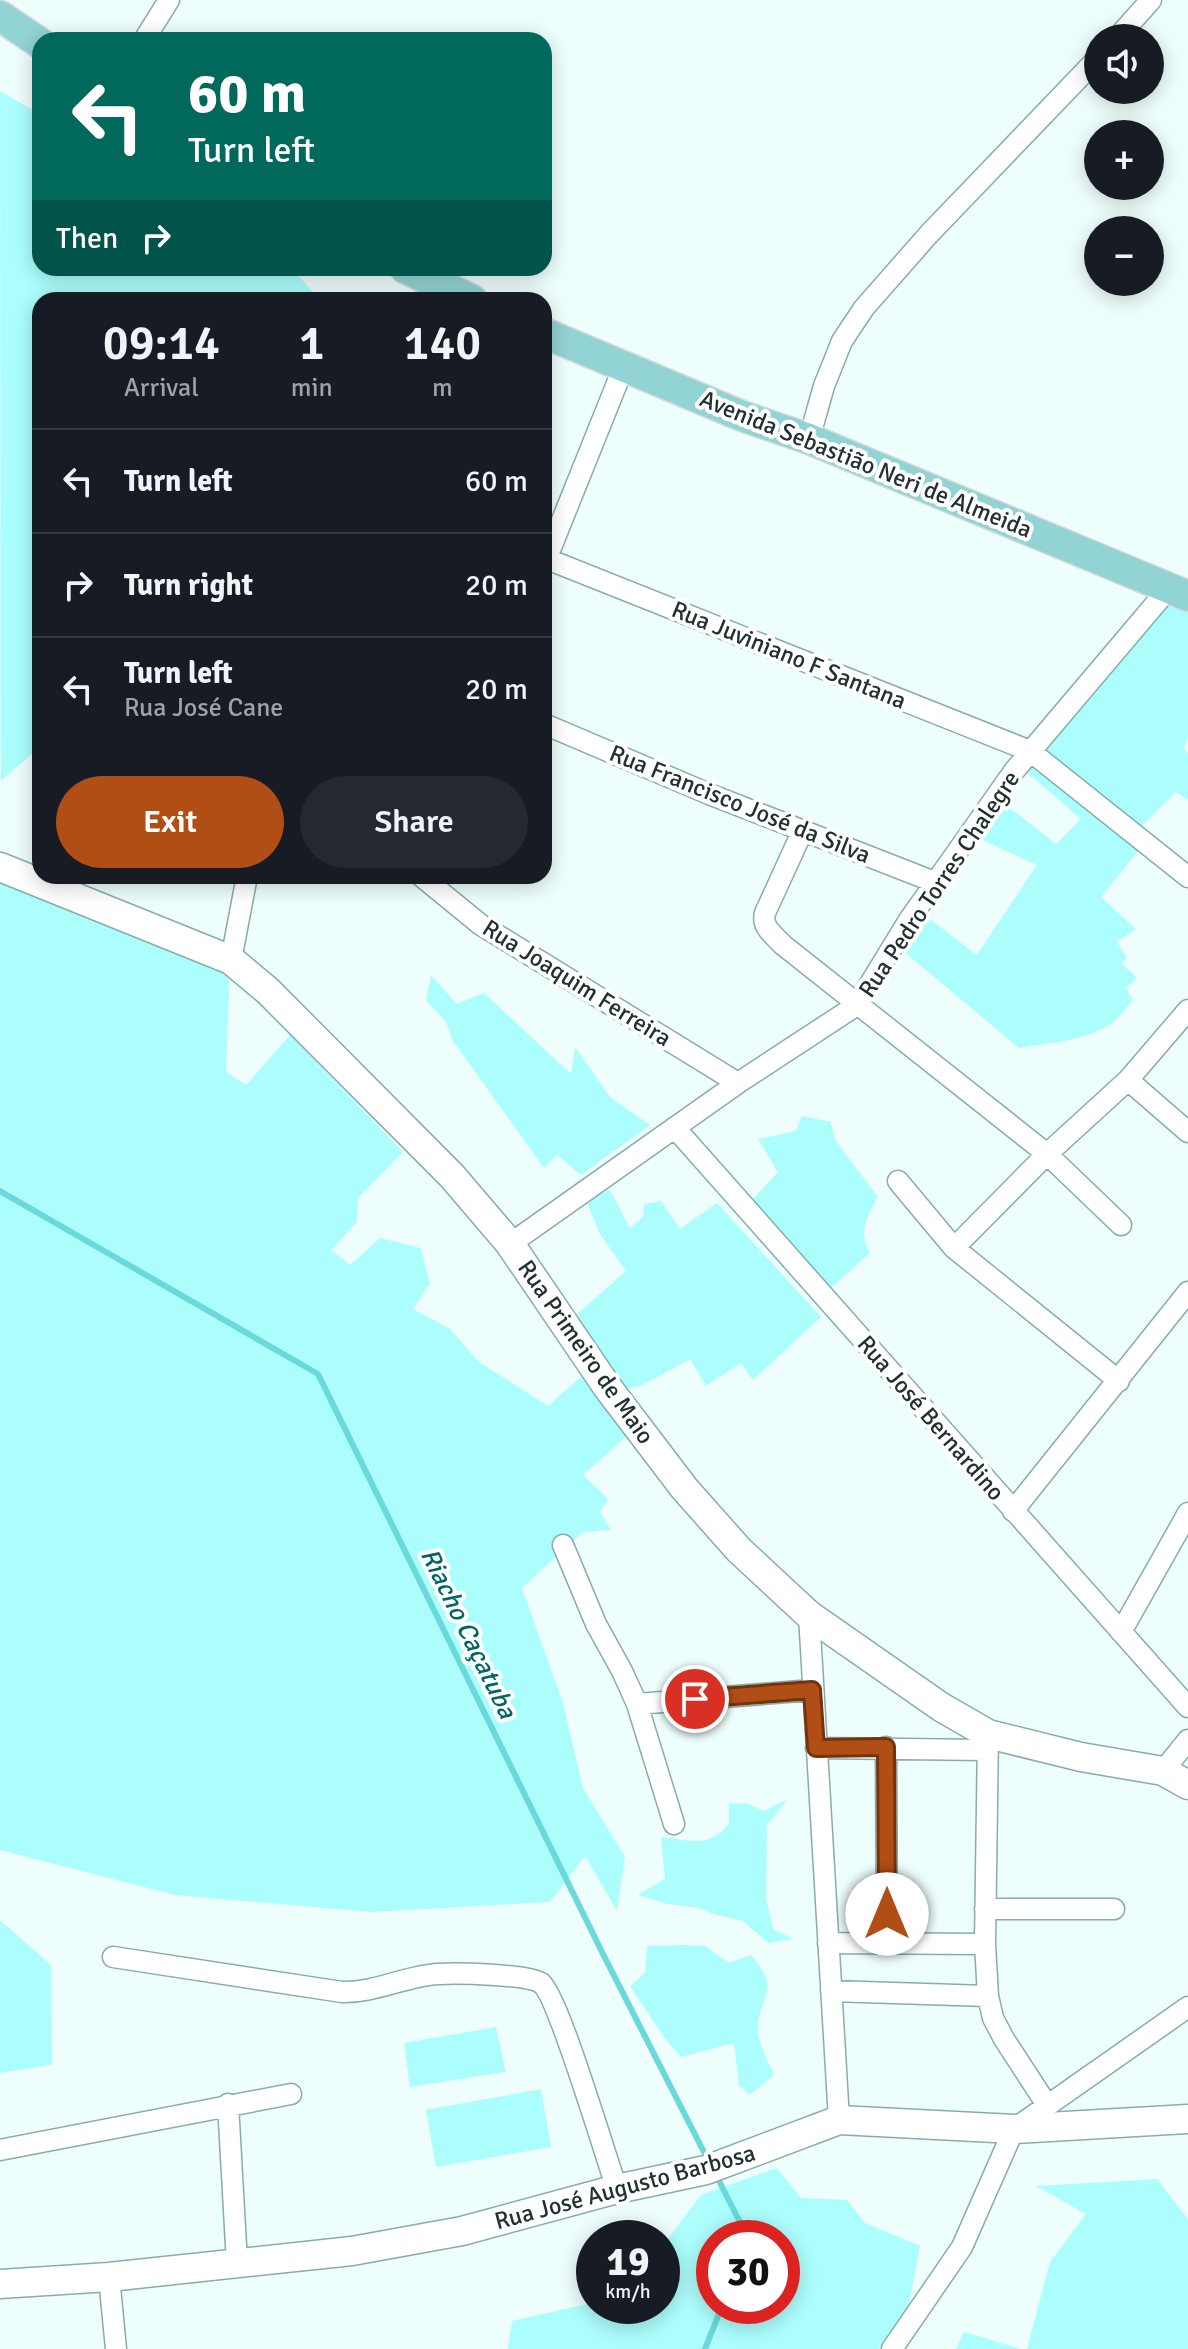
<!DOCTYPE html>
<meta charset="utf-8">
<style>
:root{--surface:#171b24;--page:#242831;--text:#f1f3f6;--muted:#9ea1a6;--line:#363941;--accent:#b14e15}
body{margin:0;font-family:Signika,sans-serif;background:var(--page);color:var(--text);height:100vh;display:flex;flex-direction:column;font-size:30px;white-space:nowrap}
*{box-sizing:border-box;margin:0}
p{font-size:26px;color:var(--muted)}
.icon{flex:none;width:44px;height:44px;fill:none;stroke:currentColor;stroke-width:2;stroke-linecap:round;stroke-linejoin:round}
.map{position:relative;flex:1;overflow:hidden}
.sheet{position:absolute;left:32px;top:292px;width:520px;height:592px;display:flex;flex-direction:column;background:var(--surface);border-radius:24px;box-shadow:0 4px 20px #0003}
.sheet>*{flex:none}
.banner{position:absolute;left:32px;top:32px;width:520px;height:244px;border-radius:24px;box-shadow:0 4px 20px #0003;background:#00695c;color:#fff;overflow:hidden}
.buttons{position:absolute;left:1084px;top:24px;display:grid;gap:16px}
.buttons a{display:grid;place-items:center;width:80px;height:80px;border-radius:50%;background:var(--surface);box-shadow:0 4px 20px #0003;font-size:40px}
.speed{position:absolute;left:576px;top:2220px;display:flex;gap:16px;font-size:40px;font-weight:700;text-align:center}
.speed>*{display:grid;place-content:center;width:104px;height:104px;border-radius:50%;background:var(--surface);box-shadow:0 4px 20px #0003;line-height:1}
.speed small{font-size:20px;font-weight:400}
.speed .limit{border:12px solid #d22;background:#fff;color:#111}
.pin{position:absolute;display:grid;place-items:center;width:68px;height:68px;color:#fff;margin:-34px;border:4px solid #fff;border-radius:50%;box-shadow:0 2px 8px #0007}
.me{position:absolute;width:88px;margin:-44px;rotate:0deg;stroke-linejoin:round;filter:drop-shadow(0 0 6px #0008)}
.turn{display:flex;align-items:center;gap:28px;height:168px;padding:0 24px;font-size:36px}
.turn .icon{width:104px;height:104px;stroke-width:2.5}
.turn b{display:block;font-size:56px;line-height:68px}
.then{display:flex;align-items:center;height:76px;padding:0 24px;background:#0003;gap:16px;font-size:30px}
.eta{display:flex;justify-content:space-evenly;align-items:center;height:136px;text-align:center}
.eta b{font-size:48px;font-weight:600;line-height:56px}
.primary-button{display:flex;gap:16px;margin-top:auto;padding:16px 24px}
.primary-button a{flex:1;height:92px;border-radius:48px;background:var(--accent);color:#fff;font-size:32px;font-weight:600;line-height:92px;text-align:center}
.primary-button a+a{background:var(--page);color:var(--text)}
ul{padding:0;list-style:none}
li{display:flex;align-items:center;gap:24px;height:104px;padding:0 24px;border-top:2px solid var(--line)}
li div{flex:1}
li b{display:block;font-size:30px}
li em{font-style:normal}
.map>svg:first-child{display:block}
.green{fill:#acfefd;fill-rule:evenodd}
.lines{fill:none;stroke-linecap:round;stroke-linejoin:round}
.stream{stroke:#6bd9d9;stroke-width:6}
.street-casing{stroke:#86adac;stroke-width:23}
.secondary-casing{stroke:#86adac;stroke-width:31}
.primary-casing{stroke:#d7dada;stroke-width:33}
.street{stroke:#fff;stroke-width:20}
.secondary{stroke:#fff;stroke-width:28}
.primary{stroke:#92d3d3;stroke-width:30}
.route-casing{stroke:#73330e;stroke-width:20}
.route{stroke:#b14e15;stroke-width:14}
.labels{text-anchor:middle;stroke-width:8;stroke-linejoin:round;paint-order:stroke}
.street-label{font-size:24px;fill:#213131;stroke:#fff}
.water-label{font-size:26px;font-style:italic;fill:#006565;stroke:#fff}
</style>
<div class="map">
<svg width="1188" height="2349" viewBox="0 0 1188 2349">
<rect width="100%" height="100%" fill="#eefefd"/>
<!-- green -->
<path class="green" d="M0 91 40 114V268H291L321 300H40V747L1 781Z
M1160 587 1188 599V735L1184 749 1188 753V800L1176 792 1135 833 1139 850 1101 897 1136 929 1117 942 1127 958 1121 963 1137 978 1126 988 1133 1000C1127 1007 1120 1017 1112 1023 1087 1041 1048 1043 1019 1048L896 945 919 911 977 955 1037 865 971 835 997 798 1056 844 1081 819 1020 766Z
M0 870 230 957 226 1072 246 1085 290 1035 403 1152 358 1198 357 1222 331 1250 350 1265 380 1238 421 1248 430 1284 413 1309 450 1329 479 1362 548 1406 582 1376 628 1435 583 1475 608 1499 600 1512 611 1530 583 1532 522 1588 563 1703 583 1788 625 1857 617 1911 585 1856 550 1902 371 1912 175 1895 0 1850Z
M431 975 457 1004 484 993 571 1074 575 1047 611 1098 650 1125 581 1175 557 1155 544 1168 453 1041 446 1022 426 1000Z
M802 1116 831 1122 835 1140 878 1197C867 1218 858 1230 870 1253L830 1289 752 1200 778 1172 758 1139 796 1131Z
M610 1190 630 1228 643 1217 644 1204 661 1201 680 1229 717 1203 821 1317 753 1380 741 1363 706 1386 690 1359 643 1385 625 1389 575 1316 626 1271 600 1234 586 1200Z
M788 1799 767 1825 766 1897 773 1929 793 1939 768 1943 743 1921 713 1914 699 1908 667 1904 638 1895 665 1879 661 1837C690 1840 709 1849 729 1824V1803L748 1804 764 1811Z
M0 1920 51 1965 52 2065 0 2073Z
M684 1945 705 1946 729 1963 751 1955C785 1994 756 1994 758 2033 759 2046 769 2063 774 2075L750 2095 739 2085 734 2043 681 2057 666 2040 630 1986 645 1973 647 1946Z
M496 2027 506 2072 410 2087 404 2043Z
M541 2089 551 2147 436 2167 426 2110Z
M777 2168 801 2198 847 2200 865 2223 920 2246 909 2305 879 2349H508L512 2321 591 2303 594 2294V2306H614L621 2322 628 2306H662V2247L701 2195ZM714 2238H782V2306H714Z
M1157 2179 1188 2219V2349H1027L1050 2262 1086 2214 1036 2186Z
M964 2332 1021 2349H956Z"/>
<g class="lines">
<!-- stream -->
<path class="stream" d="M0 1191 318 1374 603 1954 708 2160
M715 2173 748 2238
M705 2349 722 2306"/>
<!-- street casing -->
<g class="street-casing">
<path id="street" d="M1117 38 1151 0
M144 40 169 0
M809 439 824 386 842 341 864 308 929 234 1098 58
M547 559 1030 751 1188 877
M544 565 624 366
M544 724 709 794 937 883
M803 830 765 913C761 927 774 935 783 945L1047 1154 1121 1225
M421 876 481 925 738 1083
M231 960 247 876
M1128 1080 1188 1132
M675 1128 1188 1707
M898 1181 954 1248 1119 1381
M510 1244 738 1083 857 1005 909 920 1014 771 1169 588
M954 1248 1047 1154 1128 1080 1188 1010
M1013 1511 1188 1292
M563 1545 596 1624 622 1671 637 1704 674 1824
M809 1615 839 2120
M1121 1632 1188 1513
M637 1704 812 1690
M988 1734 985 1944 988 1996 993 2018 1004 2039 1047 2105
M886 1747 887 1942
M816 1748 986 1750
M1163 1771 1188 1740
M985 1909H1114
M828 1943 985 1944
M113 1957 342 1992C375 1993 405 1976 438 1974 457 1973 527 1974 541 1983 558 1995 606 2158 617 2189
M831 1991 988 1996
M228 2104 237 2263
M0 2150 291 2094
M109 2277 116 2349
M892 2349 962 2247 1014 2129 1188 2007"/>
</g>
<!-- secondary casing -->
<g class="secondary-casing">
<path id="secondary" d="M0 867 231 960 268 991 452 1176 510 1244 608 1388 684 1488 739 1550 809 1615 941 1707 988 1734 1081 1757 1163 1771 1188 1785
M0 2284 109 2277 352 2251 462 2231 617 2189 706 2170 839 2120 1014 2129 1188 2119"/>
</g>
<!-- primary casing -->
<g class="primary-casing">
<path id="primary" d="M0 16 40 43
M405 268 472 300
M544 333 742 416 809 439 1188 596"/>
</g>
<!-- street -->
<use href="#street" class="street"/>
<!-- secondary -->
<use href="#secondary" class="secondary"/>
<!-- primary -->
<use href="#primary" class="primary"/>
</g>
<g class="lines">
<!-- route casing -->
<g class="route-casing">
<path id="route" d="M695 1699 812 1690 816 1748 886 1747 887 1914"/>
</g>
<!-- route -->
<use href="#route" class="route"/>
</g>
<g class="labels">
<!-- street labels -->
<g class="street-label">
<text transform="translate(866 464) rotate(22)" y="8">Avenida Sebastião Neri de Almeida</text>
<text transform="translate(789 655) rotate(22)" y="8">Rua Juviniano F Santana</text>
<text transform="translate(740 804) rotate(22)" y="8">Rua Francisco José da Silva</text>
<text transform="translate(939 884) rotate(-56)" y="8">Rua Pedro Torres Chalegre</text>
<text transform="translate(577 983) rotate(32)" y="8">Rua Joaquim Ferreira</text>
<text transform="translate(586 1352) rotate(55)" y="8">Rua Primeiro de Maio</text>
<text transform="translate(931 1418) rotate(49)" y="8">Rua José Bernardino</text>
<text transform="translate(625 2187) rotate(-15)" y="8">Rua José Augusto Barbosa</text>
</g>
<!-- water labels -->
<g class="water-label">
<text transform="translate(469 1633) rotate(64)" y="9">Riacho Caçatuba</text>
</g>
</g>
</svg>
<div class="buttons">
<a><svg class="icon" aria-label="sound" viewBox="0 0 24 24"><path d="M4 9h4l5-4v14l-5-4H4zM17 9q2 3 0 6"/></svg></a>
<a>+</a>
<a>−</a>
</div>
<div class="speed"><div>19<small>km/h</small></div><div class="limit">30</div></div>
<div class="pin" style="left:695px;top:1699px;background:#d93025"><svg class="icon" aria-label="arrive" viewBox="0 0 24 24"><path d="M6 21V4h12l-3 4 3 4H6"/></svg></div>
<svg class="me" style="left:887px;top:1914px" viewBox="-20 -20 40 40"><circle r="19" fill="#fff"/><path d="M0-13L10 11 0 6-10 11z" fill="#b14e15"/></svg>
<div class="banner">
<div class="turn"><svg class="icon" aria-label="left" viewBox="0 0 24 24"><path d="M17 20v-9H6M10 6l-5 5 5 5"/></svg><div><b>60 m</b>Turn left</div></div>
<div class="then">Then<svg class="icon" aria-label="right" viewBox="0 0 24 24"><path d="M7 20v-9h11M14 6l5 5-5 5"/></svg></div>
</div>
<section class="sheet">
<div class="eta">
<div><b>09:14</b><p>Arrival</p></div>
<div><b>1</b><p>min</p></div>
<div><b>140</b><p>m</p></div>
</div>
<ul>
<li><svg class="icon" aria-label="left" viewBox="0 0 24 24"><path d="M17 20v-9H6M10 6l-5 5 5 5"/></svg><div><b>Turn left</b></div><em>60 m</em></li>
<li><svg class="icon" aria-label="right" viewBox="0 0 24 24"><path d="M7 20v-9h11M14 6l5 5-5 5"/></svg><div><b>Turn right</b></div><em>20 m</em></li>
<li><svg class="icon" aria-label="left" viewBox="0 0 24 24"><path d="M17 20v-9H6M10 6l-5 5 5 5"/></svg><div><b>Turn left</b><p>Rua José Cane</p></div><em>20 m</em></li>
</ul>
<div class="primary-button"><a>Exit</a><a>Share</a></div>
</section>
</div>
